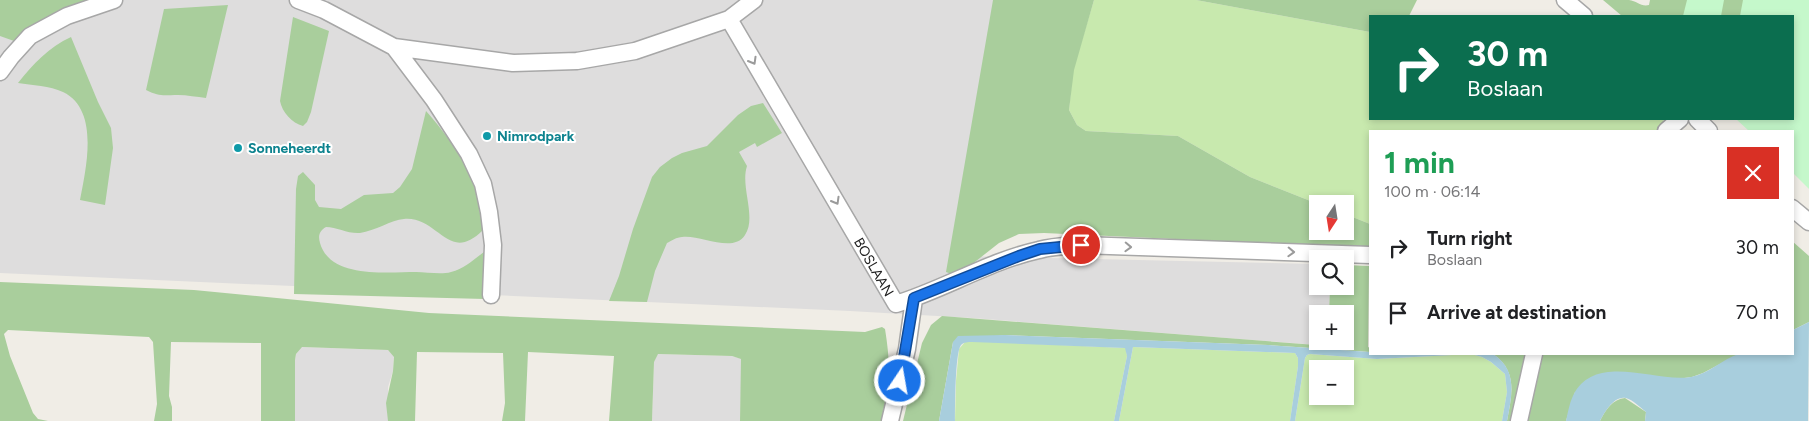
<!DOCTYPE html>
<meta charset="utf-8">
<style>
:root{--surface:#fff;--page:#f6f6f6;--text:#202124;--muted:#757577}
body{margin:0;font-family:Figtree,sans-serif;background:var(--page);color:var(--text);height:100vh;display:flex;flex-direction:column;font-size:19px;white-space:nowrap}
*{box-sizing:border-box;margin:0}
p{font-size:16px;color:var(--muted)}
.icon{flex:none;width:28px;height:28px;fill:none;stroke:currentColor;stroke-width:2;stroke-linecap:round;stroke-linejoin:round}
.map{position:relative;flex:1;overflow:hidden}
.sheet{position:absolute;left:1369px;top:130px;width:425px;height:225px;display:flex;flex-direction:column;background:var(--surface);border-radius:0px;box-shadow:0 2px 8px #0003}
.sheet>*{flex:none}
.banner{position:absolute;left:1369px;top:15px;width:425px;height:105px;border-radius:0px;box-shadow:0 2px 8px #0003;background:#0b6e4f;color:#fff;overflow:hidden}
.needle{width:32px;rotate:192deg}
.tools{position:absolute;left:1309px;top:195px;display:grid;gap:10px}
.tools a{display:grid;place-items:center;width:45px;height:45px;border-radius:0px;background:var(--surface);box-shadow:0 2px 8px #0003;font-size:25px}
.pin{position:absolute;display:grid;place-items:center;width:42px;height:42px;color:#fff;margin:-21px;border:2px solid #fff;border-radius:50%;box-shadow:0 1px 5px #0007}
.me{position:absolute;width:55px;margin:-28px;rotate:12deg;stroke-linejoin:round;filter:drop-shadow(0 0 4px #0008)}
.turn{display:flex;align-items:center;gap:18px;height:105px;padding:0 15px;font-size:22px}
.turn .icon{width:65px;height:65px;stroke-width:2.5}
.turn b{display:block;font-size:35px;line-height:42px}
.round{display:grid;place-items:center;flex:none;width:52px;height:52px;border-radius:0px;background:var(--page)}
.headline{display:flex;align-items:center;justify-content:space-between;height:85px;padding:0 15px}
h1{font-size:30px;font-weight:700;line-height:38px;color:#1e9e55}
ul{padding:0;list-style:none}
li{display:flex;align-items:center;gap:15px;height:65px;padding:0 15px}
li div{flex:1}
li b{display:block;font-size:19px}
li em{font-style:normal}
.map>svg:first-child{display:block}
.residential{fill:#dedddd}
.grass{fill:#c8e9ae;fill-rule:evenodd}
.forest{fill:#a9ce9c}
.park{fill:#c5f8cb}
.water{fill:#a8cedd}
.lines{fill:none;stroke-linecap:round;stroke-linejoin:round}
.minor-casing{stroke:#a7a7a7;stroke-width:19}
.minor{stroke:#fff;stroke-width:16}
.oneway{stroke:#9b9b9b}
.route-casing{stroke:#114b97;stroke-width:12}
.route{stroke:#1a73e8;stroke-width:9}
.culture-dot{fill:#0f9aa8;stroke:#fff;stroke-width:2}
.labels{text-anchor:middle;stroke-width:4;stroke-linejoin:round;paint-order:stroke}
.culture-label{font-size:14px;font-weight:bold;fill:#0d838f;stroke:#fff;text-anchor:start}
.street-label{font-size:14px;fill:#202020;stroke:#fff}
</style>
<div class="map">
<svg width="1809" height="421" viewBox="0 0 1809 421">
<rect width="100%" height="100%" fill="#f0ede6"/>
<!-- residential -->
<path class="residential" d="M0 0H1002L960 256 1317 264 1318 286H1330L1329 314H1318V341H1329V346L972 318 850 311 0 273Z
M301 347 388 350 394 356 393 371 388 387V421H295V360L296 354Z
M657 354 732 356 742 359 740 421H652L654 361Z"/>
<!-- grass -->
<path class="grass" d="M1094 0H1196L1370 32V119H1664L1662 125 1657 131H1370V224L1345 214V204H1318L1250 177 1178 136 1086 131 1077 125 1069 110 1073 70Z
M972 341 1126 348 1127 356 1114 421H955L956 381 959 349 965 342Z
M1133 347 1295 353 1298 358V366L1290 421H1119Z
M1310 354 1377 359 1471 354 1482 357 1491 362 1505 374 1507 392 1502 421H1295L1305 358 1307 355ZM1318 369H1345V396H1318Z"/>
<!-- forest -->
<path class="forest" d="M0 0H106L52 19 14 41 0 36Z
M993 0H1094L1074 70 1069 110 1077 125 1086 131 1178 136 1250 177 1318 204V231H1345V214L1370 224V248L1044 233 1019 234 999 243 957 276 946 272Z
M1196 0H1417L1409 16H1370V32Z
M1603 0C1611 0 1621 0 1629 0 1637 1 1641 7 1649 5L1650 0H1762L1759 16H1622Z
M228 5 206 98C197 97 187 95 178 95 163 95 160 97 146 90L164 9Z
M293 17 329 31 311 112 307 122 303 126C292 123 282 112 280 101Z
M71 37 98 102 111 128 113 148 105 205 80 200C86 168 100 110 63 92 50 86 32 85 18 83 33 64 49 47 71 37Z
M763 103 782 133 757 147 755 143 739 152 747 166C740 187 757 217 745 235 733 254 699 234 682 237 677 237 671 241 667 243L655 271 647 302 609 301 619 276 633 229 652 177 660 167 672 158 682 153 707 146 738 115 751 106Z
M426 111C446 134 467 161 476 191 479 203 480 217 483 230 448 265 439 216 404 219 391 220 375 231 360 233 348 234 337 227 326 227 319 231 318 236 320 243 330 279 388 272 416 272 427 272 441 275 451 272 464 269 473 260 484 252L485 299 294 294 296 189 298 176 303 172 315 185V200L319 207 341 209 364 195 393 193 400 187 412 169Z
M1792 241 1809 256V322L1793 330Z
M1345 265 1369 266 1368 347 1370 348V352L1268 345 1005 335 953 342 939 421H903L922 343 931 325 942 316 1329 346V341H1345V314H1329L1330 286H1345Z
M0 282 194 290 429 313 865 332 882 327 885 329C891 366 890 385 881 421H740L741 359 732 356 658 354 654 362 652 421H609L614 356 528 352 525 421H502L505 403 503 353 417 352 415 421H388L386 403 393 371 394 357 388 350 302 347 296 354 295 360V421H261V343L171 342 169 396 172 407V421H154L157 404 153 342 149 337 8 330 4 334 10 356 33 413 38 419 48 421H0Z
M1493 354H1739L1703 373 1692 377 1575 392 1566 421H1507C1512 395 1518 371 1493 354Z
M1625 398 1646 412 1645 421H1600C1605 410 1613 399 1625 398Z"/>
<!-- park -->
<path class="park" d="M1687 0H1724L1721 16H1683Z
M1743 0H1809V189L1793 173 1792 131H1749L1736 119H1792V16H1740Z"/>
<!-- water -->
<path class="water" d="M1809 322 1808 421H1645L1646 412C1640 407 1633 400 1626 398 1614 395 1604 413 1600 421H1566C1568 412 1570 400 1575 392 1599 353 1656 383 1691 377 1709 374 1722 359 1739 354 1749 351 1780 354 1792 354L1793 330Z
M1005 335 1268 345 1370 352V354H1493C1518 370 1512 395 1507 421H1502L1507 392 1505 374 1491 362 1482 357 1471 354 1377 359 1310 354 1307 355 1305 358 1295 421H1290L1298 366V358L1295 353 1133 347 1119 421H1114L1127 356 1125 348 972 342C968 342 964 342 961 345 955 352 955 409 955 421H939L953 342 958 336Z"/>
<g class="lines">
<!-- minor casing -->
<g class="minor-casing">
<path id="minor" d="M298 0 324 10 394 47 434 100 469 154 483 184 489 212 493 245 491 295
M1565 0 1584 16
M729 19 896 304C945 289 989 261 1039 250 1053 246 1067 246 1081 245L1370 255
M394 47 513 63 577 61 635 51 729 19 754 0
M0 72 11 57 30 36 67 16 114 0
M1697 119 1709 131
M1666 131 1680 119
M1792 208 1809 222
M890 421 907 349 914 299
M1519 421 1534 354"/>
</g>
<!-- minor -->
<use href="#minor" class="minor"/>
</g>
<!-- one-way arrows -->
<defs><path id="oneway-chevron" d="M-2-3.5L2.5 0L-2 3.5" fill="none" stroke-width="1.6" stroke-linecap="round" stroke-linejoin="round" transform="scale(1.25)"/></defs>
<g class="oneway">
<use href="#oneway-chevron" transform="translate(753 61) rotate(60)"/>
<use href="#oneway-chevron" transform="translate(836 201) rotate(60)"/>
<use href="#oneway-chevron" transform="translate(1128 247) rotate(2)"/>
<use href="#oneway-chevron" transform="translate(1291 252) rotate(2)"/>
</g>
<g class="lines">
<!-- route casing -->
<g class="route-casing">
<path id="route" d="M900 381 914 298 1019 256 1040 249 1081 245"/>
</g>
<!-- route -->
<use href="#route" class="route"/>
</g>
<!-- markers -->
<g class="culture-dot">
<circle cx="487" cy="136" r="5"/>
<circle cx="238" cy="148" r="5"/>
</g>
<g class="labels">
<!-- culture labels -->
<g class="culture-label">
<text x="497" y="141">Nimrodpark</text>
<text x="248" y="153">Sonneheerdt</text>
</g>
<!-- street labels -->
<g class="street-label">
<text transform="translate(874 267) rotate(60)" y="5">BOSLAAN</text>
</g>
</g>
</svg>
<div class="tools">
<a><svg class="needle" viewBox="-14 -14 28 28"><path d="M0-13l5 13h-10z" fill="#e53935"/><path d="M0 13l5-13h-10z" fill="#757577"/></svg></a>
<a><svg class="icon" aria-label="search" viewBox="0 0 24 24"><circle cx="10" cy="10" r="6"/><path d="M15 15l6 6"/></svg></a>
<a>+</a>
<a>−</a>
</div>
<div class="pin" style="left:1081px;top:245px;background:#d93025"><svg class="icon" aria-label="arrive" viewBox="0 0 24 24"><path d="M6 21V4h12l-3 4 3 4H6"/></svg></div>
<svg class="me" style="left:900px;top:381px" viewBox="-20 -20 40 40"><circle r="17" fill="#1a73e8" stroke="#fff" stroke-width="3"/><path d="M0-11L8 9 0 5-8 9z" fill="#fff"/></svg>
<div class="banner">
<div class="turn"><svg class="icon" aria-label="right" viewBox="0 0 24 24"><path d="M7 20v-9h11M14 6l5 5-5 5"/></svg><div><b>30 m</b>Boslaan</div></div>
</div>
<section class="sheet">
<div class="headline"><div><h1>1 min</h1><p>100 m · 06:14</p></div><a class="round" style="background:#d93025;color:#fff"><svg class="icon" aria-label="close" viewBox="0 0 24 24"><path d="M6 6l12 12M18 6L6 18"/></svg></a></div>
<ul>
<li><svg class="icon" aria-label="right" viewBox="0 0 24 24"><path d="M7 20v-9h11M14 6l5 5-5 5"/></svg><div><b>Turn right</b><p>Boslaan</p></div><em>30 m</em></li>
<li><svg class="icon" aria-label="arrive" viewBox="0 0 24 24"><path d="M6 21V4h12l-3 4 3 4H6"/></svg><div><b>Arrive at destination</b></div><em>70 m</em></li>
</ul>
</section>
</div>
